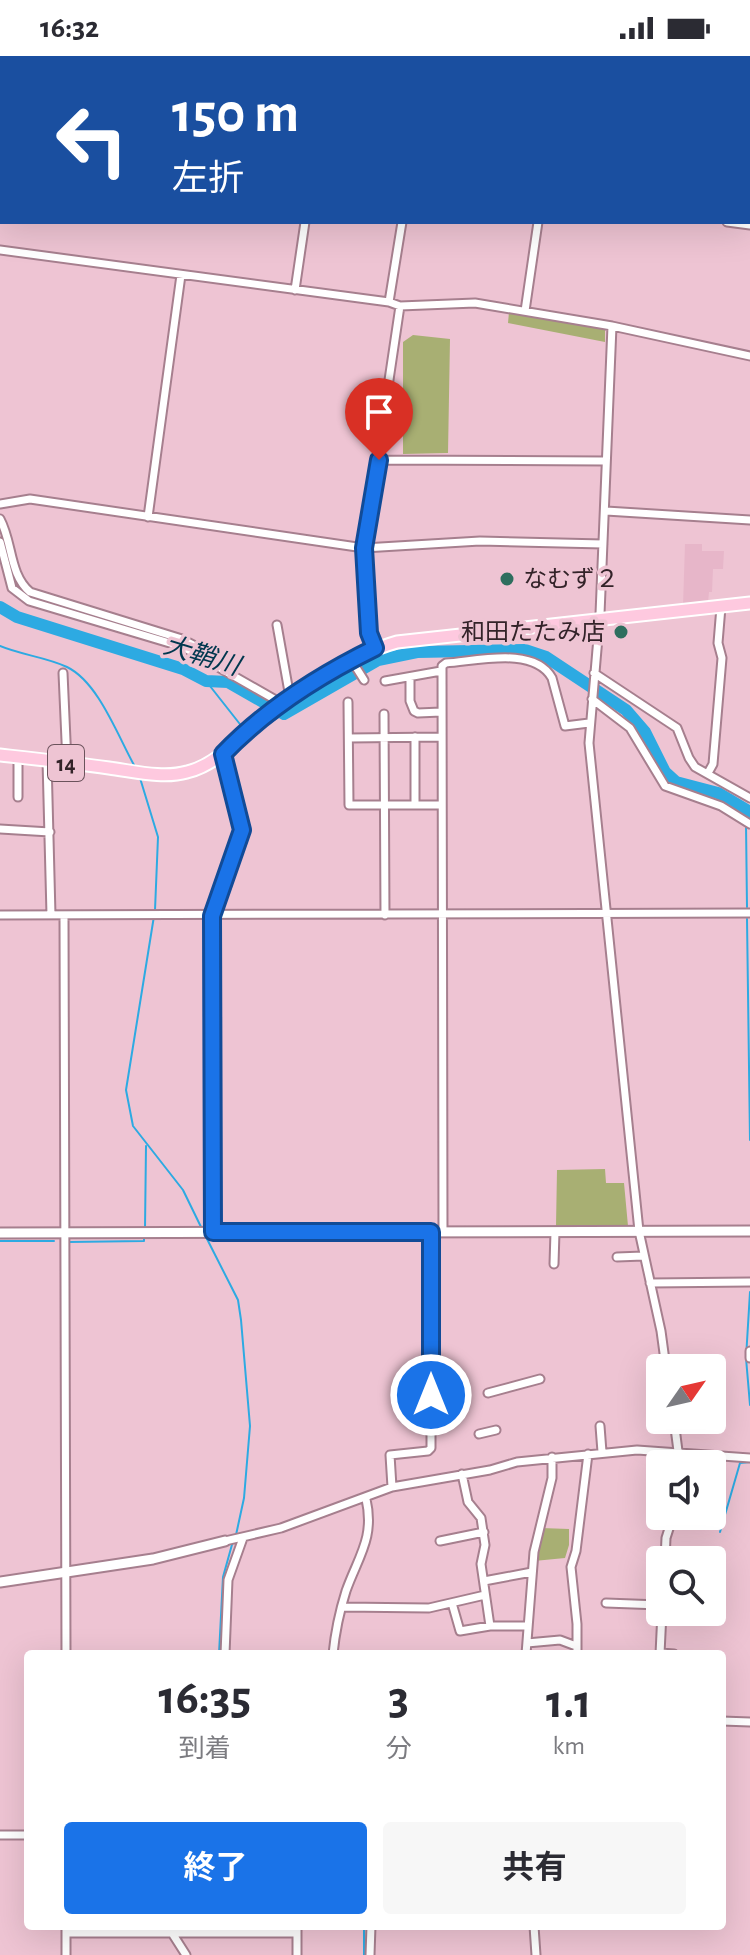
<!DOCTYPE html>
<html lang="ja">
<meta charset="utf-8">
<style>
:root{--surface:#fff;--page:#f7f7f7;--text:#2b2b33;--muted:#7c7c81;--accent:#1a73e8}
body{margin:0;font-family:"Alegreya Sans","Noto Sans JP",sans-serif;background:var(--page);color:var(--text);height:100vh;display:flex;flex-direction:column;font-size:30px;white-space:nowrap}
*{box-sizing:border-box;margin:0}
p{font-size:26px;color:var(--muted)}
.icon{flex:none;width:44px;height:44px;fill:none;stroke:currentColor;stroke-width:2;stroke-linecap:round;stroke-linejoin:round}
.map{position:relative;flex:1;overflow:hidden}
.drawer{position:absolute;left:24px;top:1594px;width:702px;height:280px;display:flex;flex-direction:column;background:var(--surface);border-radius:8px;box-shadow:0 8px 32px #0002}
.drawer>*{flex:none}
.banner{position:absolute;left:0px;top:0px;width:750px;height:168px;box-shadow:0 8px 32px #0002;background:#1a4fa0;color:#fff;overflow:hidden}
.needle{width:52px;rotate:56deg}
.fabs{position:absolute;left:646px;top:1298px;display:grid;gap:16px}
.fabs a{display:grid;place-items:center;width:80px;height:80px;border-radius:8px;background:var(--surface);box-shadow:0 8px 32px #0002;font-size:40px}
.pin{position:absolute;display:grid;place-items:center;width:68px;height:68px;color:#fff;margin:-82px -34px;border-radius:50% 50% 50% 0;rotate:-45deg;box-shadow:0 0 8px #0007}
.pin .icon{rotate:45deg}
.me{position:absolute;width:88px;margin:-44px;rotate:0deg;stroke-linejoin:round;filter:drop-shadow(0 0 6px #0008)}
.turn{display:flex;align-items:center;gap:28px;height:168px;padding:0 40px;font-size:36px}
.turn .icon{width:104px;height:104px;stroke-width:2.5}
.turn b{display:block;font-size:56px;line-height:68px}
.eta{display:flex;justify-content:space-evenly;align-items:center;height:136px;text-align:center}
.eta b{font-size:48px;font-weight:700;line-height:56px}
.action{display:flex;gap:16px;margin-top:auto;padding:16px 40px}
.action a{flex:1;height:92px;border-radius:8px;background:var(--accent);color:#fff;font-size:32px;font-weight:700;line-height:92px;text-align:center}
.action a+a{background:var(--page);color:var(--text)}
.status{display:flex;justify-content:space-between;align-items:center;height:56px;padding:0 40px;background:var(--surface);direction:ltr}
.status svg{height:22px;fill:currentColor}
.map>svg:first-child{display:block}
.built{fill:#e7b6c9}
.green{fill:#a8af73}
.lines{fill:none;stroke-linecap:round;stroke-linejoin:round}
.stream{stroke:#2daae2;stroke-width:2}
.river{stroke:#2daae2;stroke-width:12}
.minor-casing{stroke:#a67f8e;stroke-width:11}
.tertiary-casing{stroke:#a67f8e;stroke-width:13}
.primary-casing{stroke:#fff;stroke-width:15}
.minor{stroke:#fff;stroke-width:7}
.tertiary{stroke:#fff;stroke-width:9}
.primary{stroke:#fec9df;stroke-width:11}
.route-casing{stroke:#114b97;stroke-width:20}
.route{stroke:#1a73e8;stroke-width:14}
.poi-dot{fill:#2e6e5e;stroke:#eec4d3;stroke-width:3}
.labels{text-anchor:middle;stroke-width:7;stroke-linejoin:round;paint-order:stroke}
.shield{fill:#eec4d3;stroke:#6b535c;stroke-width:2}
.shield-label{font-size:22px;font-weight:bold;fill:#332329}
.poi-label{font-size:24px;fill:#332329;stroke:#eec4d3;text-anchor:start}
.water-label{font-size:26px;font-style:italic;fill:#01374e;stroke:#eec4d3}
</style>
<div class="status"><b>16:32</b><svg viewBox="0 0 49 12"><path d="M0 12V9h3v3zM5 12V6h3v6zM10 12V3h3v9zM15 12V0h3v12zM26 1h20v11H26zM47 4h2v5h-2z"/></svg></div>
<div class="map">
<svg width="750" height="1899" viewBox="0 0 750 1899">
<rect width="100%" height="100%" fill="#eec4d3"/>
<!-- built -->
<path class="built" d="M685 488H702V495H724L723 513H713L712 536H709L708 546 683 550Z"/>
<!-- green -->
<path class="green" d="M509 256 605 273V286L508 267Z
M413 279 450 283 448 397 403 398V286Z
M605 1113 606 1127H624L628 1170H556L557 1114Z
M541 1472 569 1473V1489L565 1502 534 1505Z"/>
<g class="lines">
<!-- stream -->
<path class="stream" d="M0 590C21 599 46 601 67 611 98 626 117 678 134 709
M206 625 243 672
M251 678 284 658
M140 722 158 781 155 854
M746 762V754
M746 768 747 851
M154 860 126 1034 133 1070 183 1134 202 1173
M747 863 750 1084
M145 1172 146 1090
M205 1179 238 1244 241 1264 250 1370 244 1442 236 1479
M0 1185H54
M68 1186 144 1185V1178
M750 1236 746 1302 750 1349
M720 1476 740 1407 750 1406
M219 1598 223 1521 233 1485
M364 1899V1870"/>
<!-- river -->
<path class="river" d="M0 551 17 561 183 613 206 625 228 626 284 658 378 604 417 596 525 594 546 601 626 654 645 676 665 716 676 726 718 737 750 756"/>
<!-- minor casing -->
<g class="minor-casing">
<path id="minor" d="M486 0 494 2
M330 2V0
M426 2V0
M564 2V0
M748 52 750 38
M748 80H750
M727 166 750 169
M0 194 389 246 400 250 475 247 612 270 750 300
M295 234 305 166
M389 246 402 166
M525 255 538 166
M612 270 600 558 589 687 639 1175 661 1275 666 1312
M379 404 606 405
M0 448 30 443 364 492 480 485 603 488
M606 455 750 464
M148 461 181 219
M0 463C13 487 9 518 30 536L182 583 203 594 229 613
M0 486 12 532 29 545 183 591 281 647
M277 569 289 636 292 640
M375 592 369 577 364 492 400 250
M352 605 364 624
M63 617 67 707
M594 617 677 672 689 702 695 711 750 742
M410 621V645L414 655 418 657 441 656
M385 625 441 615
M592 643 630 672 665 730 721 750 750 768
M348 646 349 749H441
M384 658 385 859
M349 682 441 681
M47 704 51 859
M708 717 713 708 722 602 718 587 721 551
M18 741V701
M415 749V681
M0 773 50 776
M0 859 750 857
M64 860 66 1598
M213 1176 212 860 242 774 223 698
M443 1176 442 610 446 607C477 605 534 590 552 622L565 670 589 667
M617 1201 643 1200
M554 1208 555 1176
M650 1227 750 1226
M750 1295V1302
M488 1337 540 1323
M674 1364 678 1395
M600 1370 602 1396
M479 1378 496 1374
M462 1418 468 1446 481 1462 485 1489 481 1508 490 1570
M392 1431 390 1399 428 1395 431 1392V1176
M225 1485 281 1472 392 1431 490 1414 517 1406 637 1394 750 1402
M440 1485 484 1476
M665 1504 666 1482 673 1460
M484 1525 532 1516
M452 1547 460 1575 490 1570H528
M606 1547 660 1549
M343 1551 429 1552 485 1539
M527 1587 560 1584 576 1590
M661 1597 674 1598
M225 1598 228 1524 243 1482
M333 1598C335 1578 340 1554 346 1535 358 1501 375 1482 366 1443
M526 1598 534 1496 552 1422V1401
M577 1598V1568L571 1511 576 1495 588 1398
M660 1598 662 1556
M722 1665 750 1666
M0 1779H28
M297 1870V1899
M534 1870 536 1899
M66 1877H297
M172 1877 186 1899
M66 1899V1870
M370 1899 371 1870"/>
</g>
<!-- tertiary casing -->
<g class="tertiary-casing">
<path id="tertiary" d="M0 1177 750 1175
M0 1526 153 1503 225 1485"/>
</g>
<!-- primary casing -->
<g class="primary-casing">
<path id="primary" d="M0 699C36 703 73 707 109 712 133 715 163 723 187 716 220 708 240 679 265 659 299 632 355 598 397 586L750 547"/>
</g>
<!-- minor -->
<use href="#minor" class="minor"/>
<!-- tertiary -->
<use href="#tertiary" class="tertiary"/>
<!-- primary -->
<use href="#primary" class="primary"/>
</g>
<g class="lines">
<!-- route casing -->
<g class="route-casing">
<path id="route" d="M379 404 364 492 369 577 375 592C320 619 266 653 223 698L242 774 212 860 213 1176H431V1339"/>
</g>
<!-- route -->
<use href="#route" class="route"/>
</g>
<!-- markers -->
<g class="poi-dot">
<circle cx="507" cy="523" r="8"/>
<circle cx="621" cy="576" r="8"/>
</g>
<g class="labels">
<!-- shield labels -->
<rect class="shield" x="48" y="689" width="36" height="36" rx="6"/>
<g class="shield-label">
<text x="66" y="715">14</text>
</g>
<!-- poi labels -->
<g class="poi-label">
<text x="523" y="531">なむず２</text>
<text x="605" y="584" text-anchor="end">和田たたみ店</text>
</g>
<!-- water labels -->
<g class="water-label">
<text transform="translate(202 599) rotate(17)" y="9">大鞘川</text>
</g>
</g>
</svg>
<div class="fabs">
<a><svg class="needle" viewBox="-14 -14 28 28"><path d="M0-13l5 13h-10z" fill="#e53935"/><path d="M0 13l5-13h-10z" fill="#7c7c81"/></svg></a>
<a><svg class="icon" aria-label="sound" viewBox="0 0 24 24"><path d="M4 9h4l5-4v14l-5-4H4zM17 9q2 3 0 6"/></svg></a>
<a><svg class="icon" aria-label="search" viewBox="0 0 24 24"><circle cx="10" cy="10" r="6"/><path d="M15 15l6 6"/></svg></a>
</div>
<div class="pin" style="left:379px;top:404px;background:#d93025"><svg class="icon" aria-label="arrive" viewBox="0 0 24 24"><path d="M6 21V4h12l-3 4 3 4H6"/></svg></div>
<svg class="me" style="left:431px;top:1339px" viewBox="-20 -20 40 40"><circle r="17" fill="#1a73e8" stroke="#fff" stroke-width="3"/><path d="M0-11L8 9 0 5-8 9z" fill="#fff"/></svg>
<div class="banner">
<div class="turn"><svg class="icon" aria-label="left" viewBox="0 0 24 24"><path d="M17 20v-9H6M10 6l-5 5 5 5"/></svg><div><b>150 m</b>左折</div></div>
</div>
<section class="drawer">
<div class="eta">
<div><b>16:35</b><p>到着</p></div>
<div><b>3</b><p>分</p></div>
<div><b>1.1</b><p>km</p></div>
</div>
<div class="action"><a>終了</a><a>共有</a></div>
</section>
</div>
